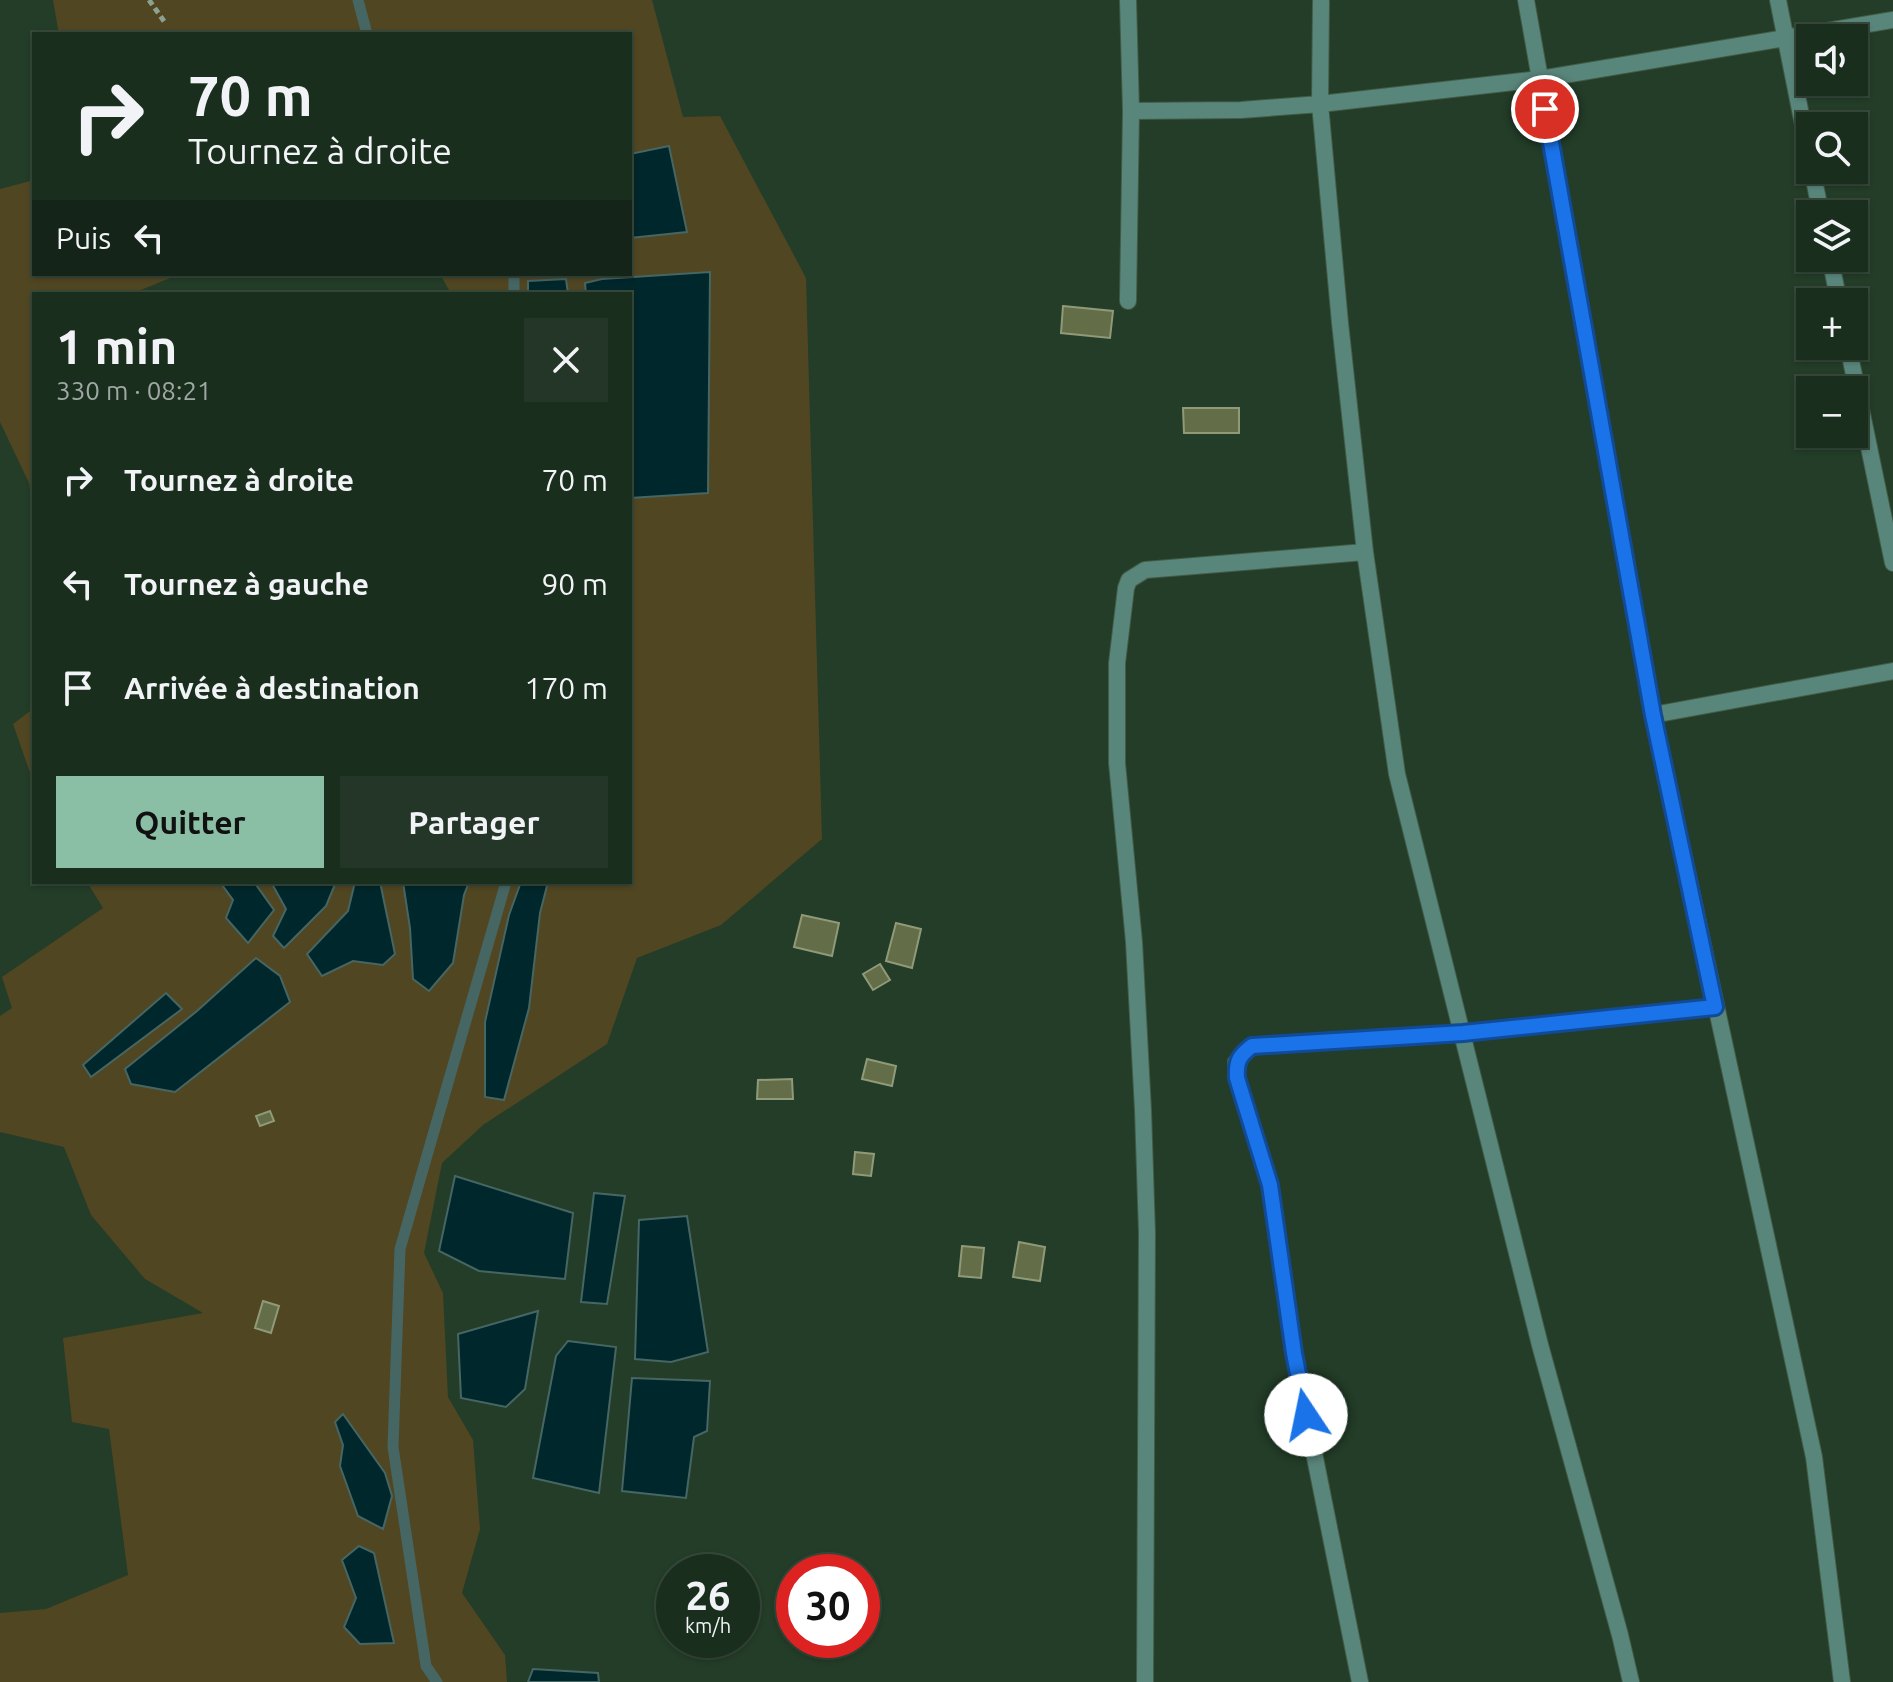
<!DOCTYPE html>
<html lang="fr">
<meta charset="utf-8">
<style>
:root{--surface:#1a2e1e;--page:#233627;--text:#f1f3f6;--muted:#9fa8a4;--line:#384a3c;--accent:#8abfa5}
body{margin:0;font-family:Ubuntu,sans-serif;background:var(--page);color:var(--text);height:100vh;display:flex;flex-direction:column;font-size:30px;white-space:nowrap}
*{box-sizing:border-box;margin:0}
p{font-size:26px;color:var(--muted)}
.icon{flex:none;width:44px;height:44px;fill:none;stroke:currentColor;stroke-width:2;stroke-linecap:round;stroke-linejoin:round}
.map{position:relative;flex:1;overflow:hidden}
.details{position:absolute;left:32px;top:292px;width:600px;height:592px;display:flex;flex-direction:column;background:var(--surface);border-radius:0px;box-shadow:0 2px 6px #0004,0 0 0 2px var(--line)}
.details>*{flex:none}
.banner{position:absolute;left:32px;top:32px;width:600px;height:244px;border-radius:0px;box-shadow:0 2px 6px #0004,0 0 0 2px var(--line);background:#1a2e1e;color:var(--text);overflow:hidden}
.controls{position:absolute;left:1796px;top:24px;display:grid;gap:16px}
.controls a{display:grid;place-items:center;width:72px;height:72px;border-radius:0px;background:var(--surface);box-shadow:0 2px 6px #0004,0 0 0 2px var(--line);font-size:40px}
.speed{position:absolute;left:656px;top:1554px;display:flex;gap:16px;font-size:40px;font-weight:700;text-align:center}
.speed>*{display:grid;place-content:center;width:104px;height:104px;border-radius:50%;background:var(--surface);box-shadow:0 2px 6px #0004,0 0 0 2px var(--line);line-height:1}
.speed small{font-size:20px;font-weight:400}
.speed .limit{border:12px solid #d22;background:#fff;color:#111}
.pin{position:absolute;display:grid;place-items:center;width:68px;height:68px;color:#fff;margin:-34px;border:4px solid #fff;border-radius:50%;box-shadow:0 2px 8px #0007}
.me{position:absolute;width:88px;margin:-44px;rotate:349deg;stroke-linejoin:round;filter:drop-shadow(0 0 6px #0008)}
.turn{display:flex;align-items:center;gap:28px;height:168px;padding:0 24px;font-size:36px}
.turn .icon{width:104px;height:104px;stroke-width:2.5}
.turn b{display:block;font-size:56px;line-height:68px}
.then{display:flex;align-items:center;height:76px;padding:0 24px;background:#0003;gap:16px;font-size:30px}
.round{display:grid;place-items:center;flex:none;width:84px;height:84px;border-radius:0px;background:var(--page)}
.overview{display:flex;align-items:center;justify-content:space-between;height:136px;padding:0 24px}
h1{font-size:48px;font-weight:600;line-height:60px}
.button{display:flex;gap:16px;margin-top:auto;padding:16px 24px}
.button a{flex:1;height:92px;border-radius:0px;background:var(--accent);color:#111;font-size:32px;font-weight:600;line-height:92px;text-align:center}
.button a+a{background:var(--page);color:var(--text)}
ul{padding:0;list-style:none}
li{display:flex;align-items:center;gap:24px;height:104px;padding:0 24px}
li div{flex:1}
li b{display:block;font-size:30px}
li em{font-style:normal}
.map>svg:first-child{display:block}
.green{fill:#514622}
.water{fill:#00272b;stroke:#466664;stroke-width:2}
.lines{fill:none;stroke-linecap:round;stroke-linejoin:round}
.stream{stroke:#466664;stroke-width:11}
.building{fill:#636d48;stroke:#909a79;stroke-width:2}
.minor-casing{stroke:#435b47;stroke-width:18}
.path{stroke:#8ca190;stroke-width:5;stroke-dasharray:6 4;stroke-linecap:butt}
.minor{stroke:#59867b;stroke-width:16}
.route-casing{stroke:#114b97;stroke-width:20}
.route{stroke:#1a73e8;stroke-width:14}
</style>
<div class="map">
<svg width="1893" height="1682" viewBox="0 0 1893 1682">
<rect width="100%" height="100%" fill="#233d28"/>
<!-- green -->
<path class="green" d="M53 0H652L683 117 720 116 806 278 822 839 721 925 637 958 607 1044 483 1125 442 1163 424 1253 443 1293 448 1397 473 1440 480 1529 462 1593 505 1655 507 1682H0V1613L46 1609 128 1575 109 1429 72 1422 63 1338 203 1313 145 1279 91 1215 64 1147 0 1132V1016L12 1008 2 977 103 908 87 882H630V294H449V290L440 274H630V34H59Z
M34 180V274H180L131 294H34V517L29 483 0 422V189Z
M34 708V784L13 724Z"/>
<!-- water -->
<path class="water" d="M669 146 687 232 630 238V154Z
M710 272 708 493 630 498V294H586L585 283 602 279Z
M566 279 568 294H528V281Z
M220 882H254L274 910 248 943 226 918 233 900Z
M271 882H336L326 906 284 948 273 936 286 909Z
M355 882H380L395 954 383 965 353 961 322 976 307 954 348 911Z
M403 882H469L464 895 453 963 429 991 413 979 410 928Z
M521 882H548L540 913 529 1008 504 1100 485 1097V1022L509 915Z
M256 958 280 976 290 1002 175 1092 131 1084 125 1069 197 1011Z
M166 993 182 1009 91 1077 83 1065Z
M455 1176 573 1213 565 1279 479 1271 439 1251Z
M594 1193 625 1196 607 1304 581 1302Z
M687 1216 708 1352 671 1362 635 1359 639 1220Z
M538 1311 525 1389 506 1407 461 1398 458 1334Z
M568 1341 616 1347 599 1493 533 1478 556 1356Z
M632 1378 710 1381 707 1431 694 1437 686 1498 622 1491Z
M343 1414 385 1473 392 1496 383 1529 358 1516 340 1466 343 1445 335 1422Z
M359 1546 374 1553 394 1643 360 1644 344 1627 356 1598 342 1560Z
M533 1669 598 1673 599 1682H528Z"/>
<g class="lines">
<!-- stream -->
<path class="stream" d="M358 0 367 34
M514 294V274
M437 1682 426 1666 393 1447 400 1249 506 882"/>
</g>
<!-- building -->
<path class="building" d="M1063 306 1113 311 1110 338 1061 333Z
M1183 408H1239V433H1184Z
M802 915 839 923 832 956 794 947Z
M896 923 921 929 912 968 886 961Z
M880 964 890 980 873 990 863 974Z
M867 1059 896 1066 892 1086 862 1079Z
M792 1079 793 1099H757L758 1080Z
M270 1111 274 1121 260 1126 256 1116Z
M855 1152 874 1154 871 1176 853 1174Z
M1019 1242 1045 1247 1040 1281 1013 1277Z
M962 1246 984 1248 981 1278 959 1276Z
M263 1301 279 1306 271 1333 255 1328Z"/>
<g class="lines">
<!-- minor casing -->
<g class="minor-casing">
<path id="minor" d="M1526 0 1653 715 1814 1457 1842 1682
M1778 0 1810 160
M1321 2 1320 104 1340 323 1365 552 1397 774 1540 1345 1620 1635 1631 1682
M1131 111 1241 110 1320 104 1540 79 1893 20
M1812 170 1821 214
M1830 258 1839 302
M1128 301 1131 111 1128 0
M1848 346 1893 563
M1653 715 1893 671
M1145 1682 1147 1233 1143 1110 1134 942 1117 763V663L1126 588 1129 580 1145 570 1365 552
M1360 1682 1294 1353 1270 1185 1237 1078 1236 1062 1252 1046 1463 1033 1715 1007"/>
</g>
<!-- path -->
<path class="path" d="M149 0 166 24"/>
<!-- minor -->
<use href="#minor" class="minor"/>
</g>
<g class="lines">
<!-- route casing -->
<g class="route-casing">
<path id="route" d="M1306 1415 1294 1353 1270 1185 1237 1078C1236 1061 1239 1056 1252 1046L1463 1033 1715 1007 1653 715 1545 109"/>
</g>
<!-- route -->
<use href="#route" class="route"/>
</g>
</svg>
<div class="controls">
<a><svg class="icon" aria-label="sound" viewBox="0 0 24 24"><path d="M4 9h4l5-4v14l-5-4H4zM17 9q2 3 0 6"/></svg></a>
<a><svg class="icon" aria-label="search" viewBox="0 0 24 24"><circle cx="10" cy="10" r="6"/><path d="M15 15l6 6"/></svg></a>
<a><svg class="icon" aria-label="layers" viewBox="0 0 24 24"><path d="M12 4l9 5-9 5-9-5zM3 14l9 5 9-5"/></svg></a>
<a>+</a>
<a>−</a>
</div>
<div class="speed"><div>26<small>km/h</small></div><div class="limit">30</div></div>
<div class="pin" style="left:1545px;top:109px;background:#d93025"><svg class="icon" aria-label="arrive" viewBox="0 0 24 24"><path d="M6 21V4h12l-3 4 3 4H6"/></svg></div>
<svg class="me" style="left:1306px;top:1415px" viewBox="-20 -20 40 40"><circle r="19" fill="#fff"/><path d="M0-13L10 11 0 6-10 11z" fill="#1a73e8"/></svg>
<div class="banner">
<div class="turn"><svg class="icon" aria-label="right" viewBox="0 0 24 24"><path d="M7 20v-9h11M14 6l5 5-5 5"/></svg><div><b>70 m</b>Tournez à droite</div></div>
<div class="then">Puis<svg class="icon" aria-label="left" viewBox="0 0 24 24"><path d="M17 20v-9H6M10 6l-5 5 5 5"/></svg></div>
</div>
<section class="details">
<div class="overview"><div><h1>1 min</h1><p>330 m · 08:21</p></div><a class="round"><svg class="icon" aria-label="close" viewBox="0 0 24 24"><path d="M6 6l12 12M18 6L6 18"/></svg></a></div>
<ul>
<li><svg class="icon" aria-label="right" viewBox="0 0 24 24"><path d="M7 20v-9h11M14 6l5 5-5 5"/></svg><div><b>Tournez à droite</b></div><em>70 m</em></li>
<li><svg class="icon" aria-label="left" viewBox="0 0 24 24"><path d="M17 20v-9H6M10 6l-5 5 5 5"/></svg><div><b>Tournez à gauche</b></div><em>90 m</em></li>
<li><svg class="icon" aria-label="arrive" viewBox="0 0 24 24"><path d="M6 21V4h12l-3 4 3 4H6"/></svg><div><b>Arrivée à destination</b></div><em>170 m</em></li>
</ul>
<div class="button"><a>Quitter</a><a>Partager</a></div>
</section>
</div>
